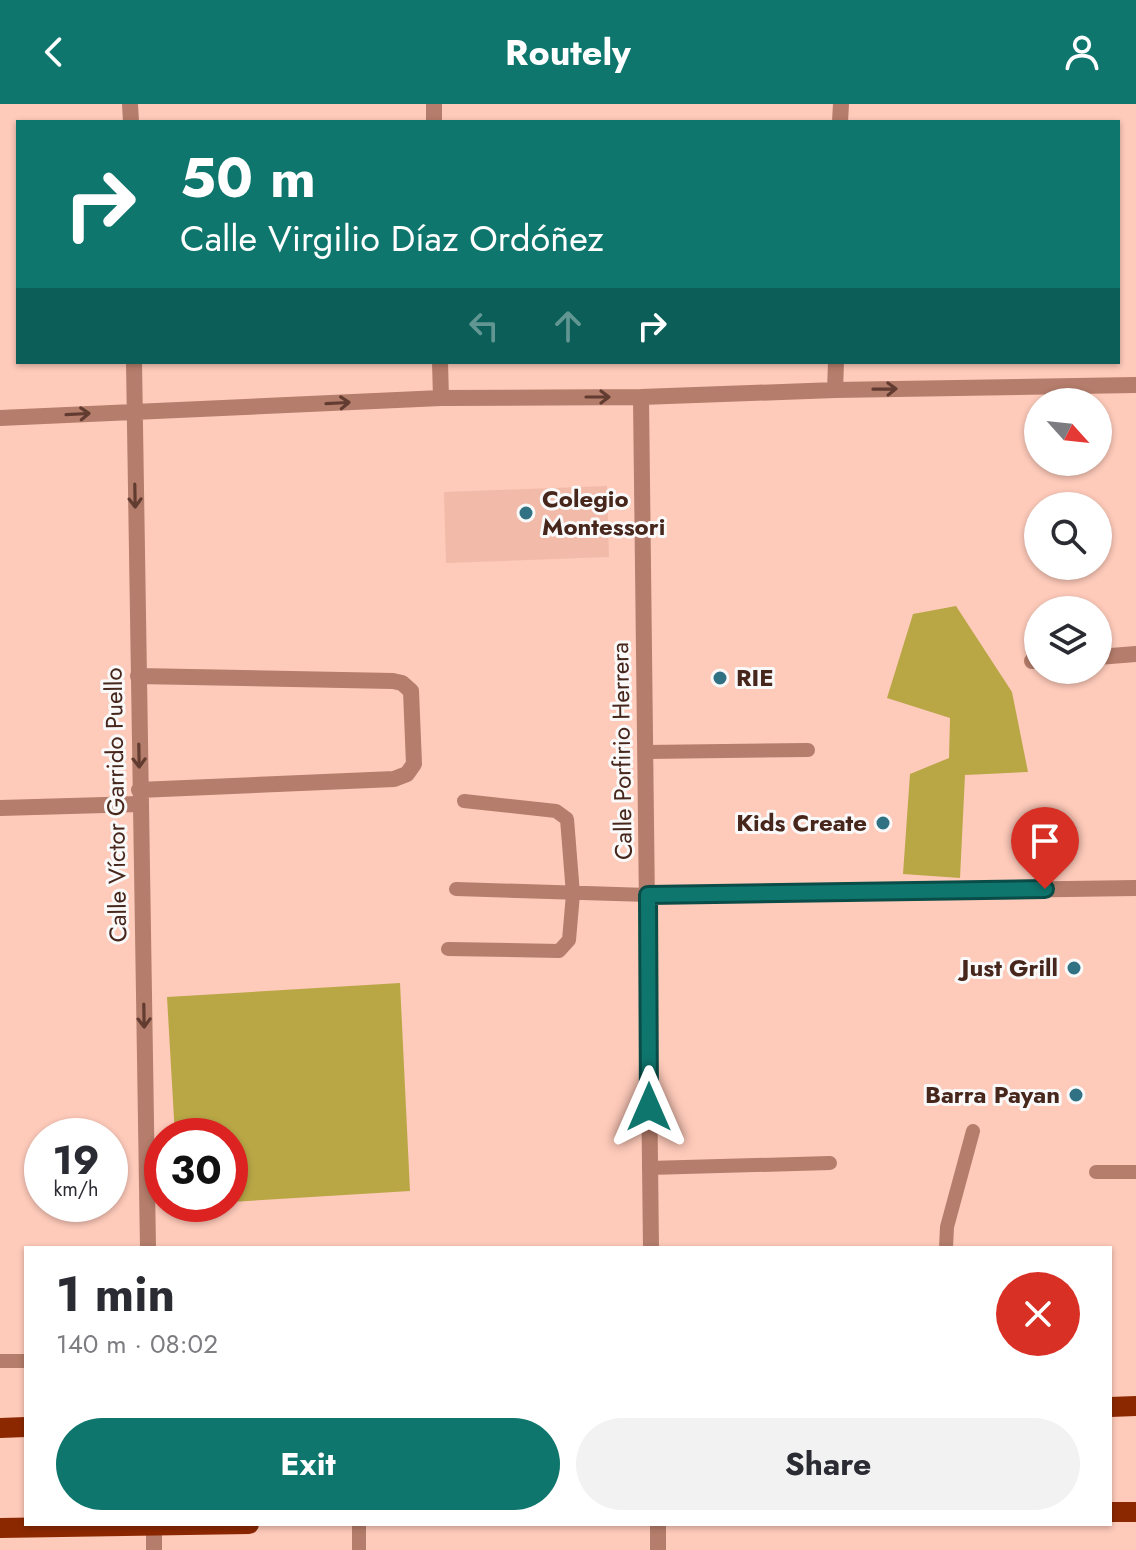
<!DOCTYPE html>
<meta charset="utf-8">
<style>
:root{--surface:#fff;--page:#f2f2f3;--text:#2b2b33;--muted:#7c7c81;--accent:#0f766e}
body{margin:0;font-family:Jost,sans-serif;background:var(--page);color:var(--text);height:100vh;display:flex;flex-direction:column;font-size:30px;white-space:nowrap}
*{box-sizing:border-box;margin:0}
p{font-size:26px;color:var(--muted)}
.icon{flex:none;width:44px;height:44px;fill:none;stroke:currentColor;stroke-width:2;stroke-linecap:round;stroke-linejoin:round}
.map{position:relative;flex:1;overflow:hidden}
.drawer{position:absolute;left:24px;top:1142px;width:1088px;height:280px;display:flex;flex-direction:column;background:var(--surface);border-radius:0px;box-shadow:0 2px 6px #0004}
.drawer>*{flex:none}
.hud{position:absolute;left:16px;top:16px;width:1104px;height:244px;border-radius:0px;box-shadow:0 2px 6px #0004;background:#0f766e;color:#fff;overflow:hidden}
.needle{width:52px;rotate:117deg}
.controls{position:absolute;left:1024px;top:284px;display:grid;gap:16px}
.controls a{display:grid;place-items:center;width:88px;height:88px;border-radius:50%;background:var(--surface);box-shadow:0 2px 6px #0004;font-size:40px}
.speed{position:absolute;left:24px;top:1014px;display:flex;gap:16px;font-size:40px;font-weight:700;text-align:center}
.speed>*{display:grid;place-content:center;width:104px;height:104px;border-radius:50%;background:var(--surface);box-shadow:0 2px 6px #0004;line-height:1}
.speed small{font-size:20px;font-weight:400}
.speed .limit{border:12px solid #d22;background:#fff;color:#111}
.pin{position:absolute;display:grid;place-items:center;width:68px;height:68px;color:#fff;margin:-82px -34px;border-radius:50% 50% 50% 0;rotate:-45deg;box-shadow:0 0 8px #0007}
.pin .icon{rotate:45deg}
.me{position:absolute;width:88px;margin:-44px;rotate:0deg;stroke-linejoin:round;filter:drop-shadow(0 0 6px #0008)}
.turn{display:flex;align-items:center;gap:28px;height:168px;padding:0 32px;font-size:36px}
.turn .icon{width:104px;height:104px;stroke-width:2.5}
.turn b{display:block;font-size:56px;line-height:68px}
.lanes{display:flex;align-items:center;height:76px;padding:0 32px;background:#0003;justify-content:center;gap:40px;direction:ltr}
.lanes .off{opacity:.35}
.round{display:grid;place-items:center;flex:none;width:84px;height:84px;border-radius:42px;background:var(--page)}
.summary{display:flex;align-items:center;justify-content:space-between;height:136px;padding:0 32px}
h1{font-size:48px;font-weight:700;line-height:60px}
.primary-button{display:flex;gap:16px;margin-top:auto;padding:16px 32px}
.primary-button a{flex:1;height:92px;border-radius:48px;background:var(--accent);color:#fff;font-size:32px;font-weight:700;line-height:92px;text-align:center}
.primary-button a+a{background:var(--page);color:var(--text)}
header{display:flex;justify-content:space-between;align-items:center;height:104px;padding:0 32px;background:var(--accent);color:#fff;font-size:36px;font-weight:700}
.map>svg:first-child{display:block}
.built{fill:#f2bba9}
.green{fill:#b9a746}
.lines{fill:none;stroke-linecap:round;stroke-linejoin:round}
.lane{stroke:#b57d6b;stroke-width:14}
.street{stroke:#b57d6b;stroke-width:16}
.primary{stroke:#8c2800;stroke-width:20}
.oneway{stroke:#623c30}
.route-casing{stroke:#0a4d48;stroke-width:20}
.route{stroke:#0f766e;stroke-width:14}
.poi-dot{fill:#307284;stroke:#f9f9f9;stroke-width:3}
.labels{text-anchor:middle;stroke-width:6;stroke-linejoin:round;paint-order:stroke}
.poi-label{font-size:24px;font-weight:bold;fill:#47261c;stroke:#f9f9f9;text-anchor:end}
.street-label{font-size:24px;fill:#47261c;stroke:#f9f9f9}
</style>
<header><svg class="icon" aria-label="back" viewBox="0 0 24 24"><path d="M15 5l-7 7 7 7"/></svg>Routely<svg class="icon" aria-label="person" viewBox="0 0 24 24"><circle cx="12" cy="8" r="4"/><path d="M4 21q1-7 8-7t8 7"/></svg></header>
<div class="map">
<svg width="1136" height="1446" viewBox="0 0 1136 1446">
<rect width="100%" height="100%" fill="#fecaba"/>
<!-- built -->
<path class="built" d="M607 382 609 453 446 459 444 388Z"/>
<!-- green -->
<path class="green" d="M956 502 1012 588 1028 668 965 671 960 774 903 770 910 670 949 654 950 614 887 594 913 510Z
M400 879 410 1087 230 1098V1032H175L167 893Z"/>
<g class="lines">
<!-- lane -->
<path class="lane" d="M646 648 808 646
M456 785 648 791
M448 845 559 847 569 836 573 790 567 715 556 707 464 697
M649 1064 830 1059
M1096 1068H1136
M946 1144 947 1123 973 1027
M0 1257H26
M359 1446V1420"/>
<!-- street -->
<path class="street" d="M130 0 131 18
M434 0V18
M840 18 841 0
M134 258 148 1144
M440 258 441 294
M835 286 836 258
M641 293 651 1144
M0 314 441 294 641 293 835 286 1136 281
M1098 553 1136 550
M1032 557H1038
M138 572 393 577 402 579 411 587 414 660 407 670 394 675 139 686
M0 704 140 700
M648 791 1136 784
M154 1420V1446
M658 1420V1446"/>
<!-- primary -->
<path class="primary" d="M1110 1303 1136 1302
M0 1324 26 1323
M1110 1408H1136
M0 1424 249 1420"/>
</g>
<!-- one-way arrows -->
<defs><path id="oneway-shaft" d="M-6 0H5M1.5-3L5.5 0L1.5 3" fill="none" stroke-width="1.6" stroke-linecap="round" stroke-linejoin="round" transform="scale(2)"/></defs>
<g class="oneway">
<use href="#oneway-shaft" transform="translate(885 285) rotate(-1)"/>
<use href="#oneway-shaft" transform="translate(598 293)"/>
<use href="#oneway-shaft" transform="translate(338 299) rotate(-3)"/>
<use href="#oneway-shaft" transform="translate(78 310) rotate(-3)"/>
<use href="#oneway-shaft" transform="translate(135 392) rotate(89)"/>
<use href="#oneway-shaft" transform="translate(139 652) rotate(89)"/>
<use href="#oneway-shaft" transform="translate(144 912) rotate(89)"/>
</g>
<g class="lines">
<!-- route casing -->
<g class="route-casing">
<path id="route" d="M649 1003 648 791 1045 785"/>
</g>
<!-- route -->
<use href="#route" class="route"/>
</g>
<!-- markers -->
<g class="poi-dot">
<circle cx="526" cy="409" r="8"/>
<circle cx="720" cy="574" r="8"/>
<circle cx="883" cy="719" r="8"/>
<circle cx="1074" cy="864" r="8"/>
<circle cx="1076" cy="991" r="8"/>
</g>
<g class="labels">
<!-- poi labels -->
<g class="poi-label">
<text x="542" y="403" text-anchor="start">Colegio<tspan x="542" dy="28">Montessori</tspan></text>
<text x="736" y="582" text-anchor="start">RIE</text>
<text x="867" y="727">Kids Create</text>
<text x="1058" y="872">Just Grill</text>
<text x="1060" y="999">Barra Payan</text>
</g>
<!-- street labels -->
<g class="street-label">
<text transform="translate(622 647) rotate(-91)" y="8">Calle Porfirio Herrera</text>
<text transform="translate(116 701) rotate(-91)" y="8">Calle Víctor Garrido Puello</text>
</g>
</g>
</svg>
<div class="controls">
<a><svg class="needle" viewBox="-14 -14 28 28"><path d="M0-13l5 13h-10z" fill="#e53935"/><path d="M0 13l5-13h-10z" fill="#7c7c81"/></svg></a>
<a><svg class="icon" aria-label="search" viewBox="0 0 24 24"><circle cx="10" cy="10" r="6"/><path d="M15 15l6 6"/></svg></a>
<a><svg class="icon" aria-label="layers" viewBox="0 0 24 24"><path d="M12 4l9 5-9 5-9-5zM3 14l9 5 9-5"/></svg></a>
</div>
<div class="speed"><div>19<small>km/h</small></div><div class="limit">30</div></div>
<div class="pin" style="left:1045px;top:785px;background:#d93025"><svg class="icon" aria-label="arrive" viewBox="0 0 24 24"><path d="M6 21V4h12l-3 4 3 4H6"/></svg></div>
<svg class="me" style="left:649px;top:1003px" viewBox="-20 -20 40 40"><path d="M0-17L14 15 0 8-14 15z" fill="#0f766e" stroke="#fff" stroke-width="4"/></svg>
<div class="hud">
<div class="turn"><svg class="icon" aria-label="right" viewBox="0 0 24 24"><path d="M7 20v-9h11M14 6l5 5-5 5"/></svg><div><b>50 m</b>Calle Virgilio Díaz Ordóñez</div></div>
<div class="lanes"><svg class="icon off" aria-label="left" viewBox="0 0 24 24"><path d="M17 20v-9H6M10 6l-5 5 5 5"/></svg><svg class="icon off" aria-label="ahead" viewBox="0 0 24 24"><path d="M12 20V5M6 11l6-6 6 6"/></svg><svg class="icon" aria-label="right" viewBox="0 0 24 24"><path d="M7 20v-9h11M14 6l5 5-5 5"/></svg></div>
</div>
<section class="drawer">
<div class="summary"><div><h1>1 min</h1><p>140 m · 08:02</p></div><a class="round" style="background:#d93025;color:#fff"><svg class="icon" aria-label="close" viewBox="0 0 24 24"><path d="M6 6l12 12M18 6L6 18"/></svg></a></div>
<div class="primary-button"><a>Exit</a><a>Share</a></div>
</section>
</div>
